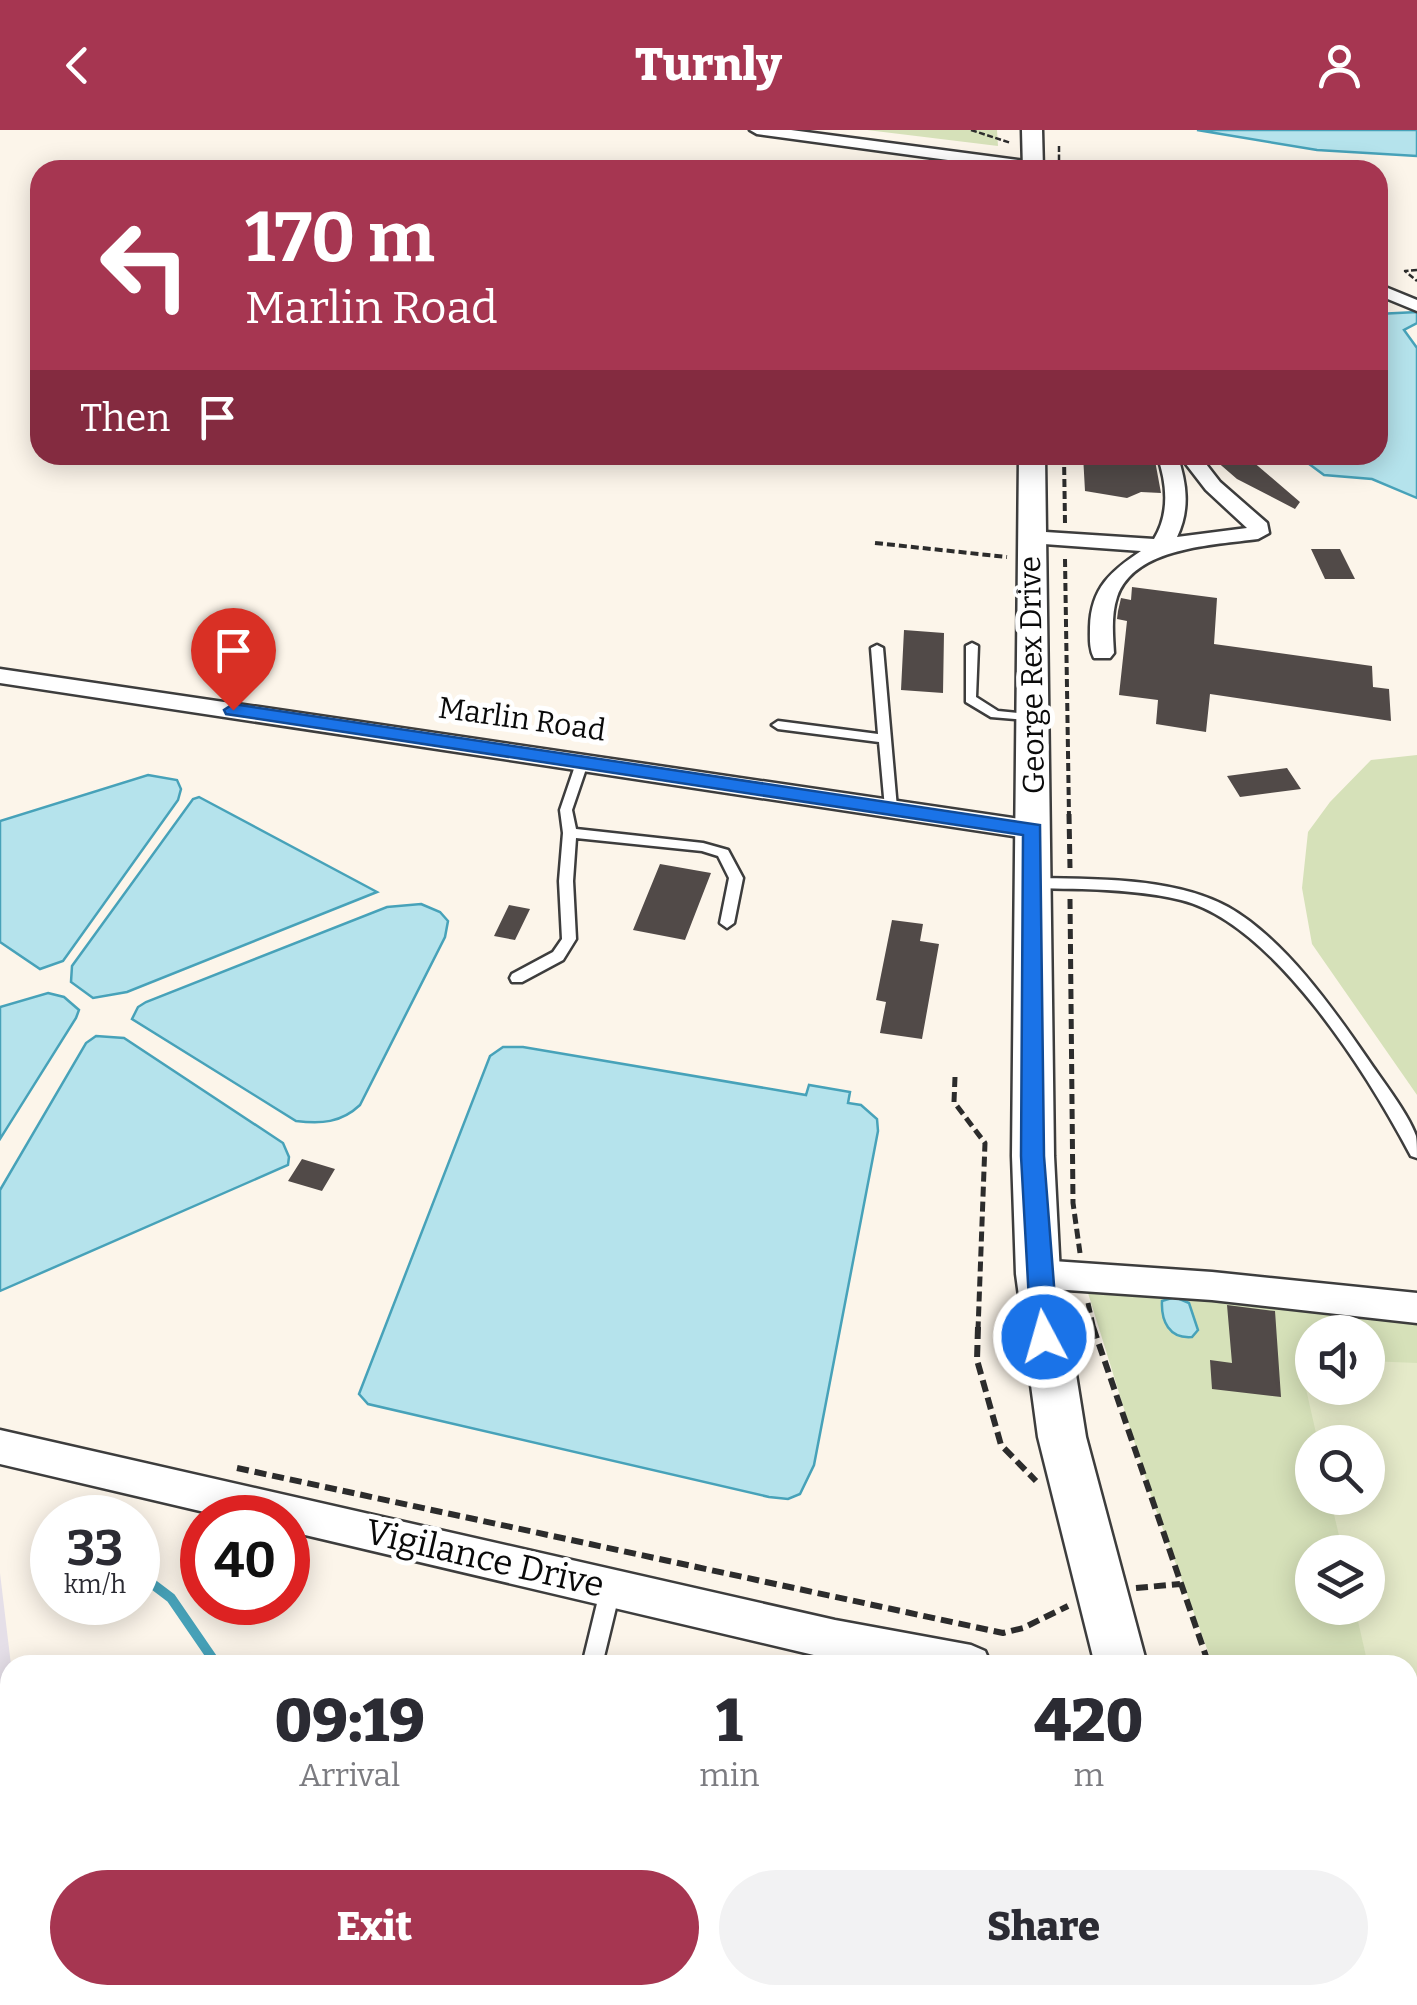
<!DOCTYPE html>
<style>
:root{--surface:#fff;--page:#f2f2f3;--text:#2b2b33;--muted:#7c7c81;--accent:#a63651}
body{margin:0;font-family:Bitter,serif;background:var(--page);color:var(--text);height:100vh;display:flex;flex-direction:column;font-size:38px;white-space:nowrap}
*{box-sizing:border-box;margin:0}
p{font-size:32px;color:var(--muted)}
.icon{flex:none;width:55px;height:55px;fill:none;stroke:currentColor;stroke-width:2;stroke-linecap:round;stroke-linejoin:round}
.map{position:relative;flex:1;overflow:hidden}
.panel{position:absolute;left:0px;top:1525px;width:1418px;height:350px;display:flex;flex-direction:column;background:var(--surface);border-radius:30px 30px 0 0;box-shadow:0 5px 25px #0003}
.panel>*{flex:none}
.top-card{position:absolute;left:30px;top:30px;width:1358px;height:305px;border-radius:30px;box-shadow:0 5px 25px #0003;background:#a63651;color:#fff;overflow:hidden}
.controls{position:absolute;left:1295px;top:1185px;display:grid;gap:20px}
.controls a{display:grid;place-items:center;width:90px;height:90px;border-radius:50%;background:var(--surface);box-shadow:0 5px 25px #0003;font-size:50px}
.speed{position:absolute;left:30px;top:1365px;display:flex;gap:20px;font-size:50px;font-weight:700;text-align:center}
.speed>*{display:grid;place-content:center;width:130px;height:130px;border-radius:50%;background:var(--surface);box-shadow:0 5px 25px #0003;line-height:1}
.speed small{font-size:25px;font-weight:400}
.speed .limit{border:15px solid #d22;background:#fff;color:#111}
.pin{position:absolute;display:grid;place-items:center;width:85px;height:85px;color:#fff;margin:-102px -42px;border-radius:50% 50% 50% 0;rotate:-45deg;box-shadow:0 0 10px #0007}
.pin .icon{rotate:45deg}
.me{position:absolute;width:110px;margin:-55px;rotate:354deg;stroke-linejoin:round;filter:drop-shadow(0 0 8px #0008)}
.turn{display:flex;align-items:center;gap:35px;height:210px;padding:0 50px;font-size:45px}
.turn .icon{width:130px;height:130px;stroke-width:2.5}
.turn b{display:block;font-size:70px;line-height:85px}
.then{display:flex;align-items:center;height:95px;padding:0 50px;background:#0003;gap:20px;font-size:38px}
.eta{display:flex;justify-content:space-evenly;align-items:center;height:170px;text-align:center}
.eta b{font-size:60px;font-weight:800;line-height:70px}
.action{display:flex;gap:20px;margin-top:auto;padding:20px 50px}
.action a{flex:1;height:115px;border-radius:60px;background:var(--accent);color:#fff;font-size:40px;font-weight:800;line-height:115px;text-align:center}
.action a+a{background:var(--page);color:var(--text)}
header{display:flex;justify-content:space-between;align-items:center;height:130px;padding:0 50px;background:var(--accent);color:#fff;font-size:45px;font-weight:800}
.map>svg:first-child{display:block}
.industrial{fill:#e5dfe8}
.green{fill:#d6e1b9;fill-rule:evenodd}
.pitch{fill:#e5eac9}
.water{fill:#b5e3ec;stroke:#47a2b9;stroke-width:2.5}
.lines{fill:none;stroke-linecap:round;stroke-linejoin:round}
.stream{stroke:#47a2b9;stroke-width:10}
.building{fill:#514a48}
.service-casing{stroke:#3d3d3d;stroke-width:5}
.minor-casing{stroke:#3d3d3d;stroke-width:5}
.tertiary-casing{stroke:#3d3d3d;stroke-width:5}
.path-far3{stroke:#2c2c2c;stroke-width:2.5;stroke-dasharray:6 2.5;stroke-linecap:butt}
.path-far2{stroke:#2c2c2c;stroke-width:4;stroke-dasharray:8 4;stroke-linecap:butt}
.path-far1{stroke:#2c2c2c;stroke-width:5;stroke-dasharray:10 5;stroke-linecap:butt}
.path{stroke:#2c2c2c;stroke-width:6;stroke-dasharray:12 6;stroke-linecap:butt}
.service{fill:#fff;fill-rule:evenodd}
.minor{fill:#fff;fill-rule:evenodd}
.tertiary{fill:#fff;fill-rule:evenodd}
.route{fill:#1a73e8;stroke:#114b97;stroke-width:2.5}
.labels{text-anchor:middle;stroke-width:10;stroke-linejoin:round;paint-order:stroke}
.street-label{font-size:30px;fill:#0a0a0a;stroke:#fff}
.near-street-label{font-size:35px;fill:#0a0a0a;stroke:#fff}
</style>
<header><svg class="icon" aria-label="back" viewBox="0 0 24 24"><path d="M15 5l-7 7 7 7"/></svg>Turnly<svg class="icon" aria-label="person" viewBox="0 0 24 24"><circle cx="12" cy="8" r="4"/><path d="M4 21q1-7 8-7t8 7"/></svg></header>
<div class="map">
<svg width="1417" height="1875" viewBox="0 0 1417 1875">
<rect width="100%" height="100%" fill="#fcf5ea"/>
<!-- industrial -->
<path class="industrial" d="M0 1443 11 1535 10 1865H51L53 1875H0Z"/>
<!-- green -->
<path class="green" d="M867 0H997L998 16Z
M1417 625V965L1312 814 1302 758 1308 702 1330 672 1371 630Z
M1083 1147 1417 1189V1875H1343L1339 1865H1408V1535H1213L1153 1372ZM1312 1202H1368V1258H1312ZM1312 1312H1368V1368H1312ZM1312 1422H1368V1478H1312Z"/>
<!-- pitch -->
<path class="pitch" d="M1299 1228 1312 1229V1258H1368V1231L1417 1233V1643H1408V1535H1368L1355 1478H1368V1422H1343L1330 1368H1368V1312H1318Z"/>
<!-- water -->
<path class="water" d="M1197 0H1417V26L1317 20Z
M1417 182V193L1404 200 1417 218V368L1372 349 1324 345 1297 325H1378V184Z
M148 645 177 650 181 659 178 670 63 831 40 839 0 812V691Z
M199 667 377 762 127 862 93 868 71 852 72 836 193 669Z
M421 774 440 782 448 791 445 807 360 975C341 993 321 994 296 991L132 889 138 877 146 872 387 777Z
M48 863 64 867 79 880 76 888 0 1009V877Z
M96 906 124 908 283 1013 289 1027 288 1035 0 1161V1060L86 913Z
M503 917H523L806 965 809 955 850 962 848 973 861 975 877 989 878 1001 814 1335 800 1364 788 1369 769 1367 368 1274 359 1264 490 926Z
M1175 1167 1189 1173 1198 1200 1192 1207C1169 1209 1161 1191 1162 1171Z"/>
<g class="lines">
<!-- stream -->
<path class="stream" d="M58 1384 63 1388
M138 1443 171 1468 217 1535
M364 1865 370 1875"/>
</g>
<!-- building -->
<path class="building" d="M1083 325H1154L1161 363 1141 362 1127 368 1085 361Z
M1245 325 1300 372 1295 379 1237 349 1215 330Z
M1311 419H1340L1355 449H1325Z
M1132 457 1217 468 1214 514 1372 536 1373 557 1389 559 1391 591 1210 564 1206 602 1156 594 1158 570 1119 565 1127 491 1117 489 1118 481 1121 468 1131 470Z
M904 500 944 503 943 563 901 560Z
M1287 638 1301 659 1240 667 1227 646Z
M660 734 711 743 685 810 633 800Z
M509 775 530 779 515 810 494 806Z
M892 790 923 794 920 811 939 814 922 909 880 903 886 872 876 870Z
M302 1029 335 1039 322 1061 288 1051Z
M1227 1175 1275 1181 1281 1267 1212 1259 1210 1230 1232 1233Z"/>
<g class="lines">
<!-- service casing -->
<g class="service-casing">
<path id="service" d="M972 513 978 516 976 567 998 581 1038 585V591L991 587 966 572V516Z
M877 515 883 518 897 678 891 682 885 678 879 612 778 599 772 595 778 591 878 604 871 518Z
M583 626 589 630 572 680 576 699 703 713 728 720 743 748 734 793 727 798 720 793 729 748 718 726 702 721 576 708 573 751 576 809 563 830 522 852H512L510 848 512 844 553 822 562 809 559 751 563 703 560 680 577 630Z
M1033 748C1093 749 1174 747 1228 777 1283 808 1332 877 1367 928 1381 949 1408 983 1416 1006 1417 1012 1417 1021 1417 1028L1411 1026C1368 945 1274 793 1181 770 1148 762 1115 760 1082 759 1064 758 1045 760 1028 756L1026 753Z
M611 1448 618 1450 621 1457 602 1535H582L601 1457 604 1450Z"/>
</g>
<!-- minor casing -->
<g class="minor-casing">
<path id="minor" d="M750 0H791L1033 32 1041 37 1021 40 757 4Z
M1378 154 1417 170V181L1378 165Z
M1157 325H1177C1187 353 1190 380 1177 407L1247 398 1206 360 1179 325H1199L1220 352 1267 393 1269 403 1258 409C1214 415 1134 417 1117 467 1111 485 1113 505 1114 523L1110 528H1094C1089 518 1090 508 1090 497 1091 458 1111 441 1141 421L1030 413 1019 407 1030 401 1154 409C1170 383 1167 353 1157 325Z
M0 539 1033 691 1042 694 1046 700 1042 706 1033 709 0 553Z
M1038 1130 1212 1142 1417 1163V1193L1212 1170 1038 1158 1026 1154 1021 1144 1026 1134Z
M0 1300 835 1490 971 1515 985 1521 991 1535H864L835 1530 288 1401V1388H230L0 1334Z"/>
</g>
<!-- tertiary casing -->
<g class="tertiary-casing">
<path id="tertiary" d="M1022 0H1042L1043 40H1023Z
M1019 325H1045L1054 1026 1060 1144 1086 1307 1147 1535H1095L1038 1307 1016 1144 1012 1026Z
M1201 1865H1261L1265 1875H1205Z"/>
</g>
<!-- path-far3 -->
<path class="path-far3" d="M971 0 1011 13
M1059 16V40
M1417 140 1405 141 1417 151"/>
<!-- path-far2 -->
<path class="path-far2" d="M1064 325 1065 393
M875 413 1007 427
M1065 429 1069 687"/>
<!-- path-far1 -->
<path class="path-far1" d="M1069 684 1070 738
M1070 769 1073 1073 1080 1123
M955 947 954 972 985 1013 978 1200
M1088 1173 1094 1200"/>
<!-- path -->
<path class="path" d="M978 1197 977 1230 1001 1315 1036 1351
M1093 1197 1209 1535
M237 1338 1003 1503 1023 1498 1068 1476
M1136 1458 1180 1454
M1339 1865 1343 1875"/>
<!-- service -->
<use href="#service" class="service"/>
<!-- minor -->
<use href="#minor" class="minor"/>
<!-- tertiary -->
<use href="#tertiary" class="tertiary"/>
</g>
<!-- route -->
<path class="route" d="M233 574 1040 695 1044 1026 1058 1207 1054 1215 1044 1218 1035 1215 1031 1207 1021 1026 1023 705 226 584 224 580Z"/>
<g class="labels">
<!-- street labels -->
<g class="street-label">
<text transform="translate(1032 545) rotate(-91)" y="10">George Rex Drive</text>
<text transform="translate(522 589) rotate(8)" y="10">Marlin Road</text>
</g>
<!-- near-street labels -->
<g class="near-street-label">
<text transform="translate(485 1428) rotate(13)" y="12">Vigilance Drive</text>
</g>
</g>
</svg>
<div class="controls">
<a><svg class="icon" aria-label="sound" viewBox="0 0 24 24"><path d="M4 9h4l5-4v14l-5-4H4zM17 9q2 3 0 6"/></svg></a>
<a><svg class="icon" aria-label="search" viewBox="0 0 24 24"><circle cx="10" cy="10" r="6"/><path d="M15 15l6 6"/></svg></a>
<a><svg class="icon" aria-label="layers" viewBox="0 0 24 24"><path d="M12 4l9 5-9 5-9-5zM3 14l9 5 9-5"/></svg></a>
</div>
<div class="speed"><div>33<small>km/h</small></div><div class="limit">40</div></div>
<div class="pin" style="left:233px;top:580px;background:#d93025"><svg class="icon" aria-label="arrive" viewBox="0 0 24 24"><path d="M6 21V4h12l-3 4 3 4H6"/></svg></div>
<svg class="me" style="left:1044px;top:1207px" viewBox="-20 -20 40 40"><circle r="17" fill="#1a73e8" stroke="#fff" stroke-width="3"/><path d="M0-11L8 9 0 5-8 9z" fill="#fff"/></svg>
<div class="top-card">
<div class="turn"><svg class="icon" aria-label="left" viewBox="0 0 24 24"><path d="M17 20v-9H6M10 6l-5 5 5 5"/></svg><div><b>170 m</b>Marlin Road</div></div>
<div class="then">Then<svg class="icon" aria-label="arrive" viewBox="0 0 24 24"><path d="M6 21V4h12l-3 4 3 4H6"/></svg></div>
</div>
<section class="panel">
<div class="eta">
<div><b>09:19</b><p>Arrival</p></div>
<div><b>1</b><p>min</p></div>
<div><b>420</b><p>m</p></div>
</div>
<div class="action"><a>Exit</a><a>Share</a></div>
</section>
</div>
